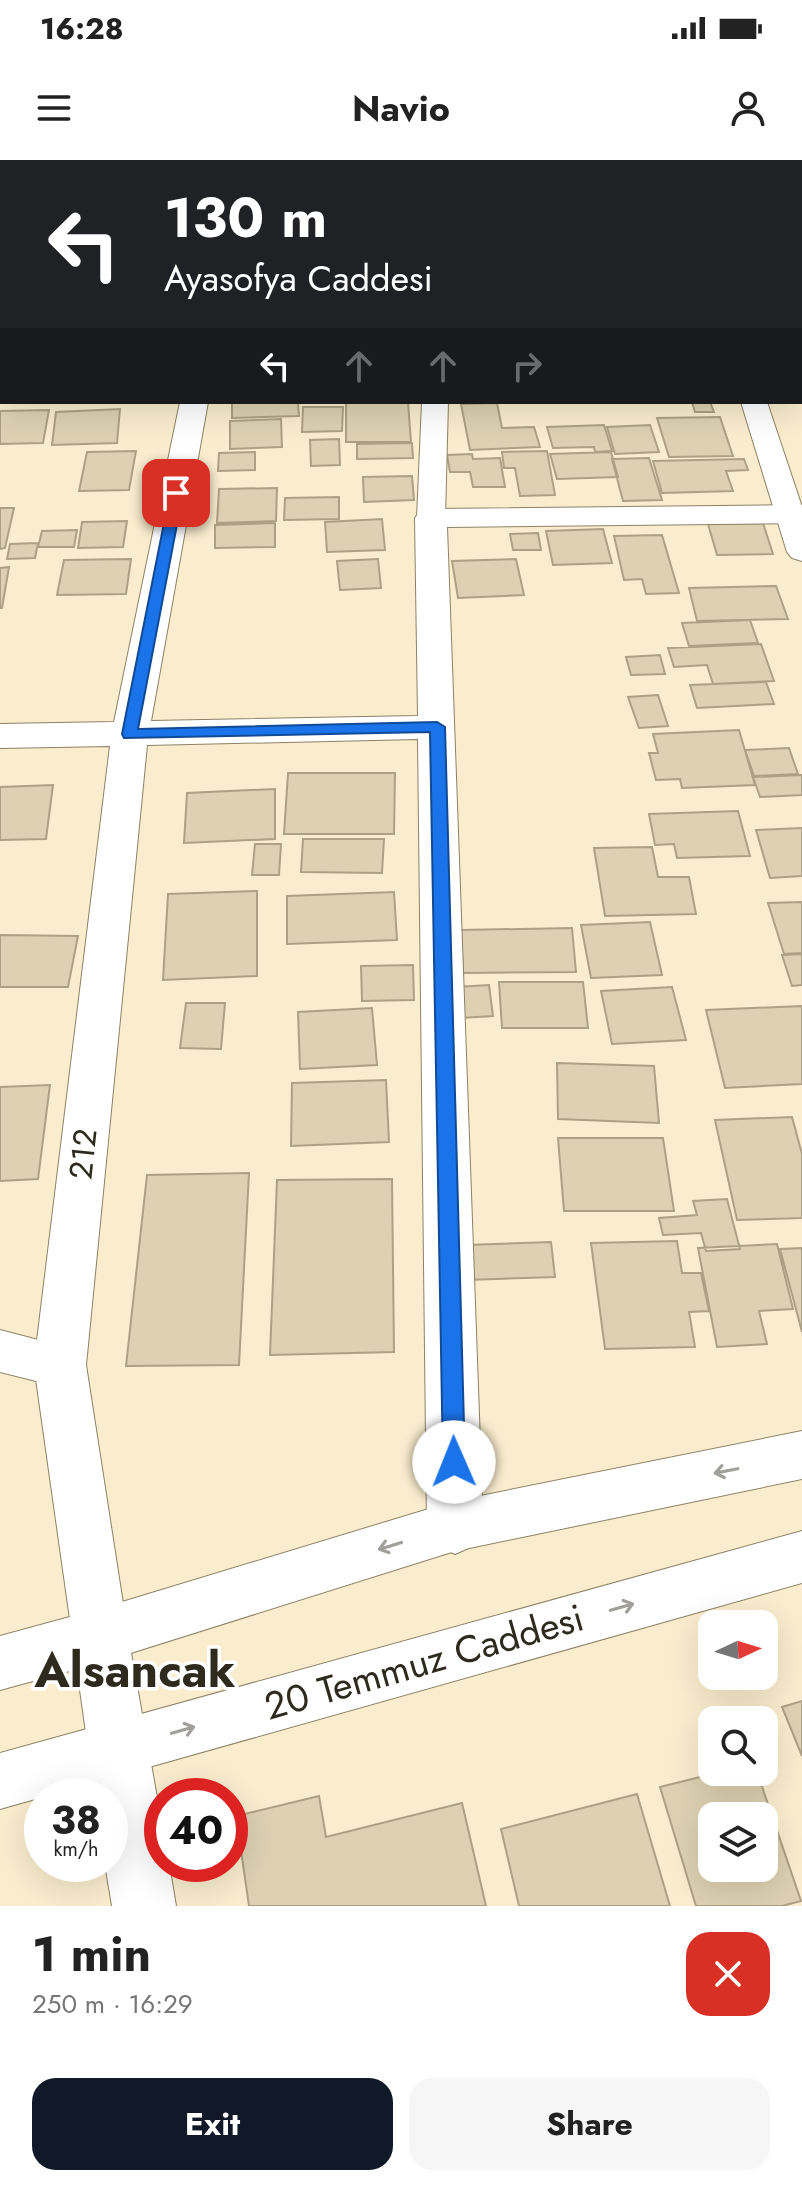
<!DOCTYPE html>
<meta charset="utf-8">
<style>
:root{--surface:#fff;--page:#f6f6f6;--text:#222;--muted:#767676;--accent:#111827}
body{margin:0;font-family:Jost,sans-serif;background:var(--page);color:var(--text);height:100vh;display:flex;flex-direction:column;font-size:30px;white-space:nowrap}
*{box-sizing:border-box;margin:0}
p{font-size:26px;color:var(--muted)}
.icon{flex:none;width:44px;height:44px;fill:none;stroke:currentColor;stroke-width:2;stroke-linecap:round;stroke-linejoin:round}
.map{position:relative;height:1746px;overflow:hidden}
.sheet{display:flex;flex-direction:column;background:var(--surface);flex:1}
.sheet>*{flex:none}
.guide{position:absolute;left:0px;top:0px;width:802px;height:244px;box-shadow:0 8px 32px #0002;background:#202124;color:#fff;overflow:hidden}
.needle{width:52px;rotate:86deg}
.controls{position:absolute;left:698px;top:1450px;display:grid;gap:16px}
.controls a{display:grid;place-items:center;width:80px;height:80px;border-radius:16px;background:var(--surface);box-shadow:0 8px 32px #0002;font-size:40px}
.speed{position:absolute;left:24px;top:1618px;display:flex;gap:16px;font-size:40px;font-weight:700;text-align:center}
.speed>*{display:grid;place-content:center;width:104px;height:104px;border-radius:50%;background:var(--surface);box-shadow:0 8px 32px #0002;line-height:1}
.speed small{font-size:20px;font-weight:400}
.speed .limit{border:12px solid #d22;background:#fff;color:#111}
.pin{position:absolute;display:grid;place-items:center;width:68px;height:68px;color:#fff;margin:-34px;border-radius:16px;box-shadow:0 4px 12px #0006}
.me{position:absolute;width:88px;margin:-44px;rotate:359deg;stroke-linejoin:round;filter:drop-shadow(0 0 6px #0008)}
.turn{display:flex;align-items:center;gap:28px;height:168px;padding:0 32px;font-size:36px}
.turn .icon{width:104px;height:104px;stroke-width:2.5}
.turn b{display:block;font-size:56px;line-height:68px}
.lanes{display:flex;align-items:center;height:76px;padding:0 32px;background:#0003;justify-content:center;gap:40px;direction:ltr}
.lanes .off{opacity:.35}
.round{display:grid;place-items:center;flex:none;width:84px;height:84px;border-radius:24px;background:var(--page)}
.head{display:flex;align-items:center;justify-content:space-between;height:136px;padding:0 32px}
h1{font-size:48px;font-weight:700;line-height:60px}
.cta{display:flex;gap:16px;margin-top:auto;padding:16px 32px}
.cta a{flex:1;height:92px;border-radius:24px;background:var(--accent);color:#fff;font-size:32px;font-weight:700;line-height:92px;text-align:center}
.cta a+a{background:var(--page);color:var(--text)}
.status{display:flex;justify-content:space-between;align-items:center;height:56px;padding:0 40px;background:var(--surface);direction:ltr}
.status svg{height:22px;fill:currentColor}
header{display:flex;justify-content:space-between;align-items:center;height:104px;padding:0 32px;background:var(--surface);font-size:36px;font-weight:700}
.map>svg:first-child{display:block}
.building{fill:#ddd1b2;stroke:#ada183;stroke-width:2;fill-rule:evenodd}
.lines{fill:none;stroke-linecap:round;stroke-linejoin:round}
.minor-casing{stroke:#8d8265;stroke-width:2}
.tertiary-casing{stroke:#8d8265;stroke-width:2}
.minor{fill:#fff;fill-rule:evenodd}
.tertiary{fill:#fff;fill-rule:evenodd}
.oneway{stroke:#a19f9a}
.route{fill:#1a73e8;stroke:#114b97;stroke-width:2}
.labels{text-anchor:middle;stroke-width:7;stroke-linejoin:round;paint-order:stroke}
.street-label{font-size:32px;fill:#2e2a1e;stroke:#fff}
.near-street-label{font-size:38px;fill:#2e2a1e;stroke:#fff}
.near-district-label{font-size:48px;font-weight:bold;fill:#2e2a1e;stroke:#fff}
</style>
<div class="status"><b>16:28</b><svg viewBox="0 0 49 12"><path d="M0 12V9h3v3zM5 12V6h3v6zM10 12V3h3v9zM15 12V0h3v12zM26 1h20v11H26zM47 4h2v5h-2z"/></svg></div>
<header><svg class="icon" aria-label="menu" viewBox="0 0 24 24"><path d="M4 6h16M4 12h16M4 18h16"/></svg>Navio<svg class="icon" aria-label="person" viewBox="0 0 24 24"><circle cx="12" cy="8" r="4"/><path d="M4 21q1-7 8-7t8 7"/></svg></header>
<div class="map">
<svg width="802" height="1746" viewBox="0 0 802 1746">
<rect width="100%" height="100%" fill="#faedce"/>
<!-- building -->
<path class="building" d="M232 242H298L299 256 232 258Z
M346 242H408L411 282H346Z
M692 242H710L714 252H695Z
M497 243 502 268 534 267 540 287 470 290 461 244Z
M303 247H343L342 271 302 272Z
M120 249 117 283 52 285 56 252Z
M49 250 43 283 0 284V251Z
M720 257 733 296 669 297 657 258Z
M281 259 282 287 230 289V261Z
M604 265 612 291 595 292 594 287 553 288 547 267Z
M650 265 659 292 615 294 607 267Z
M339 279 340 305 311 306 310 280Z
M412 283 413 298 357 299V284Z
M136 291 129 330 79 331 87 292Z
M547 291 555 335 520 336 515 308H504L502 292Z
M255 292V310L218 311 219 293Z
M611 292 618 317 557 319 550 294Z
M472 294 473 299 500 298 505 327H473L470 312H450L447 295Z
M649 298 662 340 623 341 612 299Z
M744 299 748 310 726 311 733 331 662 333 653 301Z
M412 316 414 340 364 342 363 317Z
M277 328 276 361 217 363 219 329Z
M339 337V359L284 360 285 338Z
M0 348H14L5 388 0 389Z
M382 359 385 390 327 392 325 362Z
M127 361 123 387 78 388 82 362Z
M275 363V387L215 388V365Z
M763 363 773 394 717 395 708 364Z
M603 369 612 403 553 405 546 371Z
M77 370 74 387H38L42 371Z
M538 373 541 390H513L510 374Z
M662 375 679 433 646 434 642 419 624 420 614 376Z
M38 383 35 398 7 399 10 384Z
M131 399 126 434 57 435 64 400Z
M378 399 381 428 340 430 337 401Z
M516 399 524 435 458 438 452 401Z
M9 407 2 448H0V408Z
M776 426 788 459 697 461 689 428Z
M750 460 758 483 689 486 682 463Z
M761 484 774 521 713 524 707 505 674 507 668 488Z
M660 495 665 514 631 515 626 497Z
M766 522 774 544 697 548 690 525Z
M658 535 668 566 639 568 628 537Z
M739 570 755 625 682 628 680 619 656 620 649 593H658L653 574Z
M789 588 798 614 754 616 745 590Z
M288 613H395L394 674H284Z
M802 615V635L760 637 753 617Z
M53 625 46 679 0 680V627Z
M275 629V679L184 683 187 633Z
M738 651 750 696 677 698 674 684 655 685 649 654Z
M802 668V716L770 718 756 670Z
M303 679H384L382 713 301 712Z
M255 684H281L279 715H252Z
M652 687 658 717H689L696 754 605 756 594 688Z
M257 731V816L163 820 168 734Z
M394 732 397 780 287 784V736Z
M802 742V793L784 794 768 743Z
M650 762 662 815 591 818 581 765Z
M572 768 576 812 463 813 461 770Z
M0 775 78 776 68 827H0Z
M802 794V825L792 826 782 795Z
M413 805 414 840 362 841 361 806Z
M499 822H583L588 868H502Z
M489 825 493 856 461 858 456 827Z
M672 827 686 880 612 884 601 831Z
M186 843H225L221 889 180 888Z
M802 846V924L725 928 706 850Z
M372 848 377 905 300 909 298 852Z
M557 903 654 906 659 963 558 959Z
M386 920 389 982 291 986 292 923Z
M50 925 38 1019 0 1021V927Z
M792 957 802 994V1058L737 1060 715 960Z
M558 978H663L674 1051H564Z
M249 1013 239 1205 126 1206 147 1015Z
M392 1019 394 1192 270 1195 277 1020Z
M727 1039 740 1089 706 1091 701 1073 663 1075 659 1058 697 1055 693 1041Z
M677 1081 682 1113H701L709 1151 689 1152 695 1187 605 1189 591 1083Z
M551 1082 555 1117 468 1120 466 1085Z
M777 1084 793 1149 759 1151 767 1184 717 1187 698 1088Z
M802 1088V1172L780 1089Z
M802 1541V1596L782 1547Z
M720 1612H757L801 1741 782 1746H696L660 1627ZM712 1656H764V1708H712Z
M637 1634 670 1746H519L501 1669Z
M319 1636 326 1677 462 1643 486 1746H249L236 1656Z"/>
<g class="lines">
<!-- minor casing -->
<g class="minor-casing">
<path id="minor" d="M56 0H76L77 2H55Z
M665 0H685L686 2H664Z
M800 124H802V138H800Z
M2 215V236L0 237V216Z
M422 242H448L445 358 441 364 431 367 421 364 417 358Z
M741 242H767L802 347V401L792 398 787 392Z
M0 1170 77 1190 84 1205 77 1220 60 1227 0 1212Z
M802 1271V1319L455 1391 99 1503 0 1530V1476L99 1449 455 1341Z
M802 1371V1423L0 1649V1593Z"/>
</g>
<!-- tertiary casing -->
<g class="tertiary-casing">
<path id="tertiary" d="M800 60H802V74H800Z
M0 71H2V85H0Z
M180 242H208L151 561 418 556 415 358 420 351 431 349 802 345V363L447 367 483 1366 475 1385 455 1394 435 1385 427 1366 418 579 147 585 86 1205 128 1476 162 1665V1704H169L176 1746H112L105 1704H110V1636H95L34 1205 110 586 0 588V564L114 562Z"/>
</g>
<!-- minor -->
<use href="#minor" class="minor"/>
<!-- tertiary -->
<use href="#tertiary" class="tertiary"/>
</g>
<!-- one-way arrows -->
<defs><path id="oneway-shaft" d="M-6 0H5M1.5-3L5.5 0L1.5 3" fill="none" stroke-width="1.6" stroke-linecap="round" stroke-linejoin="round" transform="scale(2)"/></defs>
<g class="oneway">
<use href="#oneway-shaft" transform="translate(726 1311) rotate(169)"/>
<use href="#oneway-shaft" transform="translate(390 1386) rotate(163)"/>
<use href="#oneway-shaft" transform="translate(622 1447) rotate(-16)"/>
<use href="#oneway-shaft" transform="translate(183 1570) rotate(-16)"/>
</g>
<!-- route -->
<path class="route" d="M176 329 183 333 138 569 437 562 445 567 465 1302 462 1310 454 1313 446 1310 443 1302 430 572 124 578 122 574 170 333Z"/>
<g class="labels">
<!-- street labels -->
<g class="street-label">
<text transform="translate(83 994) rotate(-84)" y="11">212</text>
</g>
<!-- near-street labels -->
<g class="near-street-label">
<text transform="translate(424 1502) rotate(-16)" y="13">20 Temmuz Caddesi</text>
</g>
<!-- near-district labels -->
<g class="near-district-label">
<text x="135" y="1527">Alsancak</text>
</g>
</g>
</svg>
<div class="controls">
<a><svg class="needle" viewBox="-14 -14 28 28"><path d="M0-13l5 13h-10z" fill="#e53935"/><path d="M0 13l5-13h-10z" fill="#767676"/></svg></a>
<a><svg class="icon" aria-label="search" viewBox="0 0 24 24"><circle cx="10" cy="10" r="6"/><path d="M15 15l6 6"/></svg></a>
<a><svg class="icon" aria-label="layers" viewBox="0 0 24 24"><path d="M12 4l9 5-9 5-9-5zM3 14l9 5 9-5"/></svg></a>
</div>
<div class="speed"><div>38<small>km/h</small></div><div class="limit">40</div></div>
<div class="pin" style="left:176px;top:333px;background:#d93025"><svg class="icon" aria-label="arrive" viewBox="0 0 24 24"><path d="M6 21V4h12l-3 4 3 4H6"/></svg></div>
<svg class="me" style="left:454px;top:1302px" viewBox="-20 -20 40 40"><circle r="19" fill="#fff"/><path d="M0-13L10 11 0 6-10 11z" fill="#1a73e8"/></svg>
<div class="guide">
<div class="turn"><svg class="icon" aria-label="left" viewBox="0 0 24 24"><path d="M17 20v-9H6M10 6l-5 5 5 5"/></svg><div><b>130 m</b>Ayasofya Caddesi</div></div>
<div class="lanes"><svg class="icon" aria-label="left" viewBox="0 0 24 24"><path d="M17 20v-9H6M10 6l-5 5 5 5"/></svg><svg class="icon off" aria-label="ahead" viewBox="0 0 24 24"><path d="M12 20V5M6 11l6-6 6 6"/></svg><svg class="icon off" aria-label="ahead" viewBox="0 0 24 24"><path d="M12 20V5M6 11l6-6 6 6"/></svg><svg class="icon off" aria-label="right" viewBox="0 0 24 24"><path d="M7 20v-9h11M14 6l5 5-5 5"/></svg></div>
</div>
</div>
<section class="sheet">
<div class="head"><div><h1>1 min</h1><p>250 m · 16:29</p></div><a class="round" style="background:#d93025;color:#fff"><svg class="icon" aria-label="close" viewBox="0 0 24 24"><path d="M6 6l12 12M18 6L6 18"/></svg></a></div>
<div class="cta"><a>Exit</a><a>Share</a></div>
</section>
